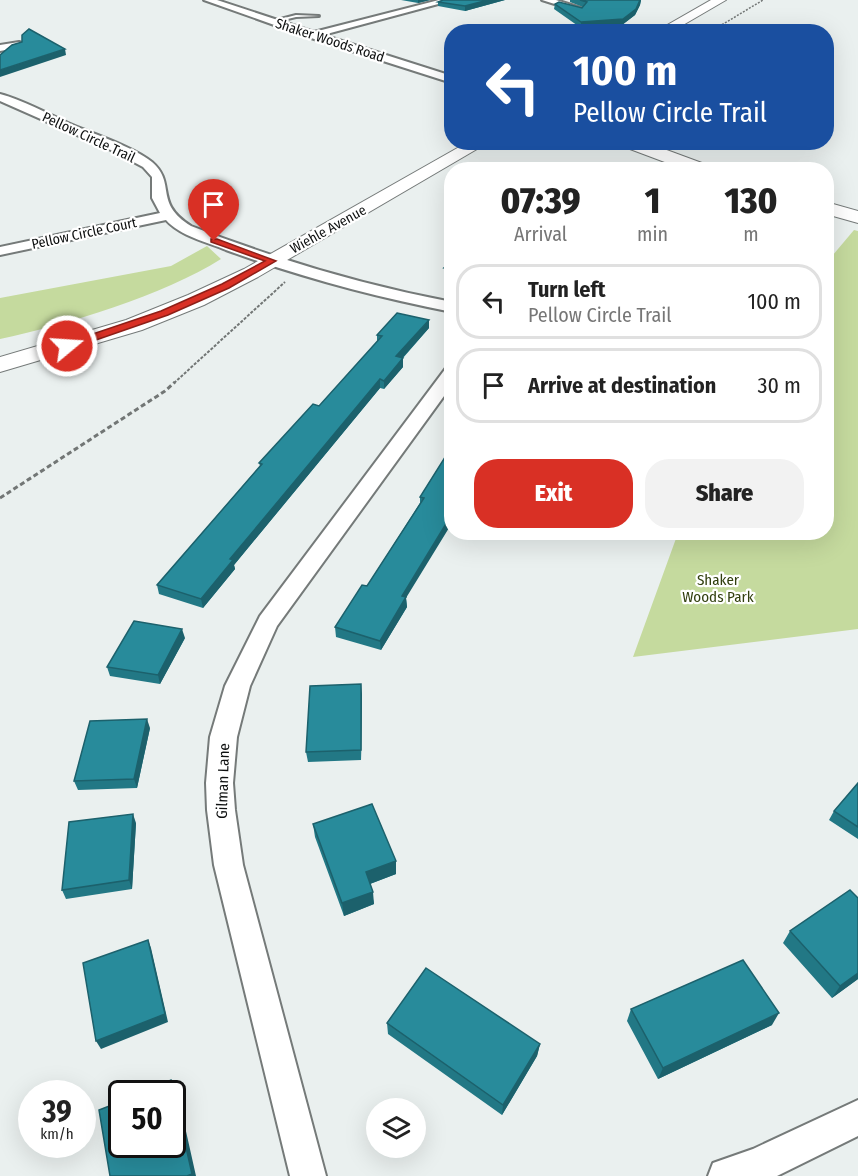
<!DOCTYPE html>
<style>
:root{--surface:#fff;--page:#f2f2f2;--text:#222;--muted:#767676;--line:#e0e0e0;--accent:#d93025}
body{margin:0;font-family:"Fira Sans Condensed",sans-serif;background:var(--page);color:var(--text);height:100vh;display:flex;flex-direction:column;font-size:22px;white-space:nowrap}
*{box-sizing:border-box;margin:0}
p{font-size:20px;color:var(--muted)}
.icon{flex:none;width:33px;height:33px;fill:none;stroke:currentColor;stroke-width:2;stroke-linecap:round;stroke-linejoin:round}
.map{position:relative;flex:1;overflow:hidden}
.panel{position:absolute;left:444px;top:162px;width:390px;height:378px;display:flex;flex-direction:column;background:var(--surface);border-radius:24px;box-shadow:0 6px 24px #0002}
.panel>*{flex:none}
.hud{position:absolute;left:444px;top:24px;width:390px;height:126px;border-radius:24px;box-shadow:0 6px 24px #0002;background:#1a4fa0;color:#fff;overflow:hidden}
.buttons{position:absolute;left:366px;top:1098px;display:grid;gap:12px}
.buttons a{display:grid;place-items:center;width:60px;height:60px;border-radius:50%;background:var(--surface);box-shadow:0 6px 24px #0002;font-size:30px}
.speed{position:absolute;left:18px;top:1080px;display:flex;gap:12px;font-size:30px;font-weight:700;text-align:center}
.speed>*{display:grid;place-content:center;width:78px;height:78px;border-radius:50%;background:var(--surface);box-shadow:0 6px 24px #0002;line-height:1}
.speed small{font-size:15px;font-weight:400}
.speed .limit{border:3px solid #111;border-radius:9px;background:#fff;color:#111}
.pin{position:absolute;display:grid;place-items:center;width:51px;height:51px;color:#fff;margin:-62px -26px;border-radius:50% 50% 50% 0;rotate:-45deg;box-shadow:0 0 6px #0007}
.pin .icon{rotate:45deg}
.me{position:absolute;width:66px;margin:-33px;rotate:72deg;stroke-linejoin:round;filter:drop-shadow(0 0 4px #0008)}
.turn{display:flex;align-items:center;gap:21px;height:126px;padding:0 30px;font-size:27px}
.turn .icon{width:78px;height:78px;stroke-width:2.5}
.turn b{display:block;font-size:42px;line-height:51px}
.eta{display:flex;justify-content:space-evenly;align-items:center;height:102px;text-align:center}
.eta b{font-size:36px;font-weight:800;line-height:42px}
.primary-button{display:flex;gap:12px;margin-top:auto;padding:12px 30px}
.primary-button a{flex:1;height:69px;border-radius:24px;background:var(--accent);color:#fff;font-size:24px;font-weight:800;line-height:69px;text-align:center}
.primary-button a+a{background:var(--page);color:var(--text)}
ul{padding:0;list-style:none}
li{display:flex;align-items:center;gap:18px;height:75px;margin:0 12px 9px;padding:0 18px;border:3px solid var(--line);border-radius:24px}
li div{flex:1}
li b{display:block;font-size:22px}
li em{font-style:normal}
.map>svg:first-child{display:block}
.green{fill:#c5da9e}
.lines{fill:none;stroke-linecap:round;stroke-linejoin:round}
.lane-casing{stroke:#757a79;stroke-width:4}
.street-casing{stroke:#757a79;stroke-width:4}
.secondary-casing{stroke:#757a79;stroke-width:2}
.path-far2{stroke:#727675;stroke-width:1.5;stroke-dasharray:2 1.5;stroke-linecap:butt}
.path-far1{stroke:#727675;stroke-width:2;stroke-dasharray:3 1.5;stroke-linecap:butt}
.path{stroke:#727675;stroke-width:3;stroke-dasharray:5 3;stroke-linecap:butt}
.lane{fill:#fff;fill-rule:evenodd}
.street{fill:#fff;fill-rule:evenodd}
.secondary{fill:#fff;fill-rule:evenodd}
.wall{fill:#227885}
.shaded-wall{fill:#1c616c}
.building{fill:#288b9b;stroke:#1c616c;stroke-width:1.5}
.route{fill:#d93025;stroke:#8d1f18;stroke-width:1.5}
.labels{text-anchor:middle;stroke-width:4.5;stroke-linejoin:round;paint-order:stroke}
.far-street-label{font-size:14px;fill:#0e1010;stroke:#fff}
.park-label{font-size:15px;fill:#313f0e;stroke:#fff}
.street-label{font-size:15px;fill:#0e1010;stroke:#fff}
</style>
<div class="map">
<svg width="858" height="1176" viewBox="0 0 858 1176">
<rect width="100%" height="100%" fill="#eaf0ef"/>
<!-- green -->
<path class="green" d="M854 230 858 231V629L633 657 678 533 826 532 827 262Z
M207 246 221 259C164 295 66 325 0 339V298L171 266Z"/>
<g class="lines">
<!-- lane casing -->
<g class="lane-casing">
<path id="lane" d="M296 15 319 16 296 17 271 23 269 22Z"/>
</g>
<!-- street casing -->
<g class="street-casing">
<path id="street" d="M204 0H217L314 32 439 0H453L323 35 452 76V83L308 37Z
M542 0H556L584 9 580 12Z
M19 42 22 43V47L0 51V45Z
M0 94C23 100 46 113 68 123 91 133 134 147 152 162 177 184 153 202 191 226 276 259 362 285 452 302V312C375 297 300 277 226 250 207 242 180 236 166 220L0 255V247L160 213 152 198V177L143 167 113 151 0 101Z
M452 367V385L277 626 250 686 237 737 233 783 235 810 243 865 326 1176H290L214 865 207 810 206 783 210 737 225 686 260 616 446 368Z
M858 1100V1136L777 1176H708L713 1163 753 1149Z"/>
</g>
<!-- secondary casing -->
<g class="secondary-casing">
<path id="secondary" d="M711 0H726L671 32H655Z
M468 142H489L258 277 204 305 142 330 0 372V357L126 320 188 295 244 269Z
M620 142H645L710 166 712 170H686L622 146Z
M826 202 858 211V223L826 214Z"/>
</g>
<!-- path-far2 -->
<path class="path-far2" d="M710 32 763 0"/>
<!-- path-far1 -->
<path class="path-far1" d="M595 142 611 148
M174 383 285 282"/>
<!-- path -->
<path class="path" d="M0 498 165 391 175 382"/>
<!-- lane -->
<use href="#lane" class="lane"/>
<!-- street -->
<use href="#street" class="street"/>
<!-- secondary -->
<use href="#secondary" class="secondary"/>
</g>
<!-- wall -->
<path class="wall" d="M401 0H430L418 3Z
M443 0H505L465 11 438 6V2Z
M570 0H641L640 5 635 15 622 25 581 28 554 9 555 4 582 8 583 7 570 2Z
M452 262V278L444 276V268Z
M429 328 403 358V367L384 389 380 388 234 565 235 569 203 608 159 594 157 585 260 466 259 463 319 406 377 342V335Z
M452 446 406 598 407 607 381 650 336 637 335 627 367 586 420 503V497Z
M185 638 160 684 110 676 107 667Z
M362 694 361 760 308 762 306 752Z
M150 728 137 788 78 790 74 781Z
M858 783V839L829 820 834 811Z
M136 823 132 889 66 899 62 890Z
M313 824 396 874 370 884 374 904 344 916 315 837Z
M790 931 858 979 832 998 783 943Z
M631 1009 772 1025 658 1079 627 1021Z
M387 1023 540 1044 537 1056 502 1115 388 1034Z"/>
<!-- shaded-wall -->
<path class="shaded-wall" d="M418 0H430L418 3Z
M488 0H505L465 11V6Z
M641 0 640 5 635 15 622 25 581 28V22Z
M65 49 66 55 0 77V70Z
M429 320V328L396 365V356Z
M403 358V367L384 389V381Z
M380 379V388L234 565 235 569 203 608 201 599 230 559Z
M452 514V523L406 598 407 607 381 650 380 641 402 596Z
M182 629 185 638 160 684 158 675Z
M361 684 362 694 361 760Z
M147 719 150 728 137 788 134 779Z
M133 814 136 823 132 889 129 880Z
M396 861V874L367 885 366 872Z
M373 892 374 904 344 916 342 903Z
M148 940 151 948 168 1022 101 1049 96 1041Z
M858 973V979L832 998 840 986Z
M779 1013 772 1025 658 1079 663 1068Z
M540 1044 537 1056 502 1115 503 1105Z
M171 1080 177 1091 196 1176H187Z"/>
<!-- building -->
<path class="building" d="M443 0H488L465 6 438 2Z
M580 0H640L636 9 623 19 581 22 555 4 559 2 582 8 587 2Z
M29 29 65 49 0 70V55L12 45 22 42V35Z
M452 262V270L444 268Z
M397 313 429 320 396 356 403 358 384 381 380 379 230 559 233 560 201 599 157 585 262 464 259 463 313 404 319 406 382 336 377 335Z
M452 446V514L402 596 406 597 380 641 335 627 362 585 367 586 424 498 420 497Z
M134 621 182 629 158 675 107 667Z
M361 684V750L306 752 310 686Z
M147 719 134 779 74 781 90 721Z
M858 783V827L834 811Z
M372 804 396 861 366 872 373 892 342 903 313 824Z
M133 814 129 880 62 890 69 822Z
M850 890 858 898V973L840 986 790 931Z
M148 940 165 1014 96 1041 83 963Z
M743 960 779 1013 663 1068 631 1009Z
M426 968 540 1044 503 1105 387 1023Z
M171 1080 192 1174 187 1176H110L99 1110 122 1101V1144H172V1094H140Z"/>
<!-- route -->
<path class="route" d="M211 239H217L276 261 229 288 168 315 70 349H63V344L161 311 222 284 265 261 211 242Z"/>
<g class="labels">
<!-- far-street labels -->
<g class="far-street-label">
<text transform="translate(330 40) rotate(18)" y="5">Shaker Woods Road</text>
<text transform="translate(89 137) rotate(25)" y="5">Pellow Circle Trail</text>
<text transform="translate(328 229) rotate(-29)" y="5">Wiehle Avenue</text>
<text transform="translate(84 233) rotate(-12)" y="5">Pellow Circle Court</text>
</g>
<!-- park labels -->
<g class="park-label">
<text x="718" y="585">Shaker<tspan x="718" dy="17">Woods Park</tspan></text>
</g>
<!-- street labels -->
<g class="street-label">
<text transform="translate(223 781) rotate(-88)" y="5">Gilman Lane</text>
</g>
</g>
</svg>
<div class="buttons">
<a><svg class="icon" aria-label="layers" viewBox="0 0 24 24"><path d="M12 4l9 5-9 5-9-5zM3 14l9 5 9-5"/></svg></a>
</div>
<div class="speed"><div>39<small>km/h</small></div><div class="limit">50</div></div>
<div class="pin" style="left:214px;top:241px;background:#d93025"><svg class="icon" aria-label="arrive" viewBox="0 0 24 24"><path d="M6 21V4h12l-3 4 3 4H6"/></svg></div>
<svg class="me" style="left:67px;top:346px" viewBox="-20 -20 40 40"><circle r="17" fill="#d93025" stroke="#fff" stroke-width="3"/><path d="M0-11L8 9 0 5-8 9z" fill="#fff"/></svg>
<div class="hud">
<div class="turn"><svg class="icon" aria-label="left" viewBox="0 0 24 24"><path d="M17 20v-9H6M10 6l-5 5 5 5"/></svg><div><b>100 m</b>Pellow Circle Trail</div></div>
</div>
<section class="panel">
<div class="eta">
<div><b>07:39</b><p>Arrival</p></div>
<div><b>1</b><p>min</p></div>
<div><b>130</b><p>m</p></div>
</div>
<ul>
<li><svg class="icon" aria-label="left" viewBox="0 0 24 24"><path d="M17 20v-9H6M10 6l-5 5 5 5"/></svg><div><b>Turn left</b><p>Pellow Circle Trail</p></div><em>100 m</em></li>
<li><svg class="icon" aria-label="arrive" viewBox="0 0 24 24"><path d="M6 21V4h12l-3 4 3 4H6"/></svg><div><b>Arrive at destination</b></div><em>30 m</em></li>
</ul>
<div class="primary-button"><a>Exit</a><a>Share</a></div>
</section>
</div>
